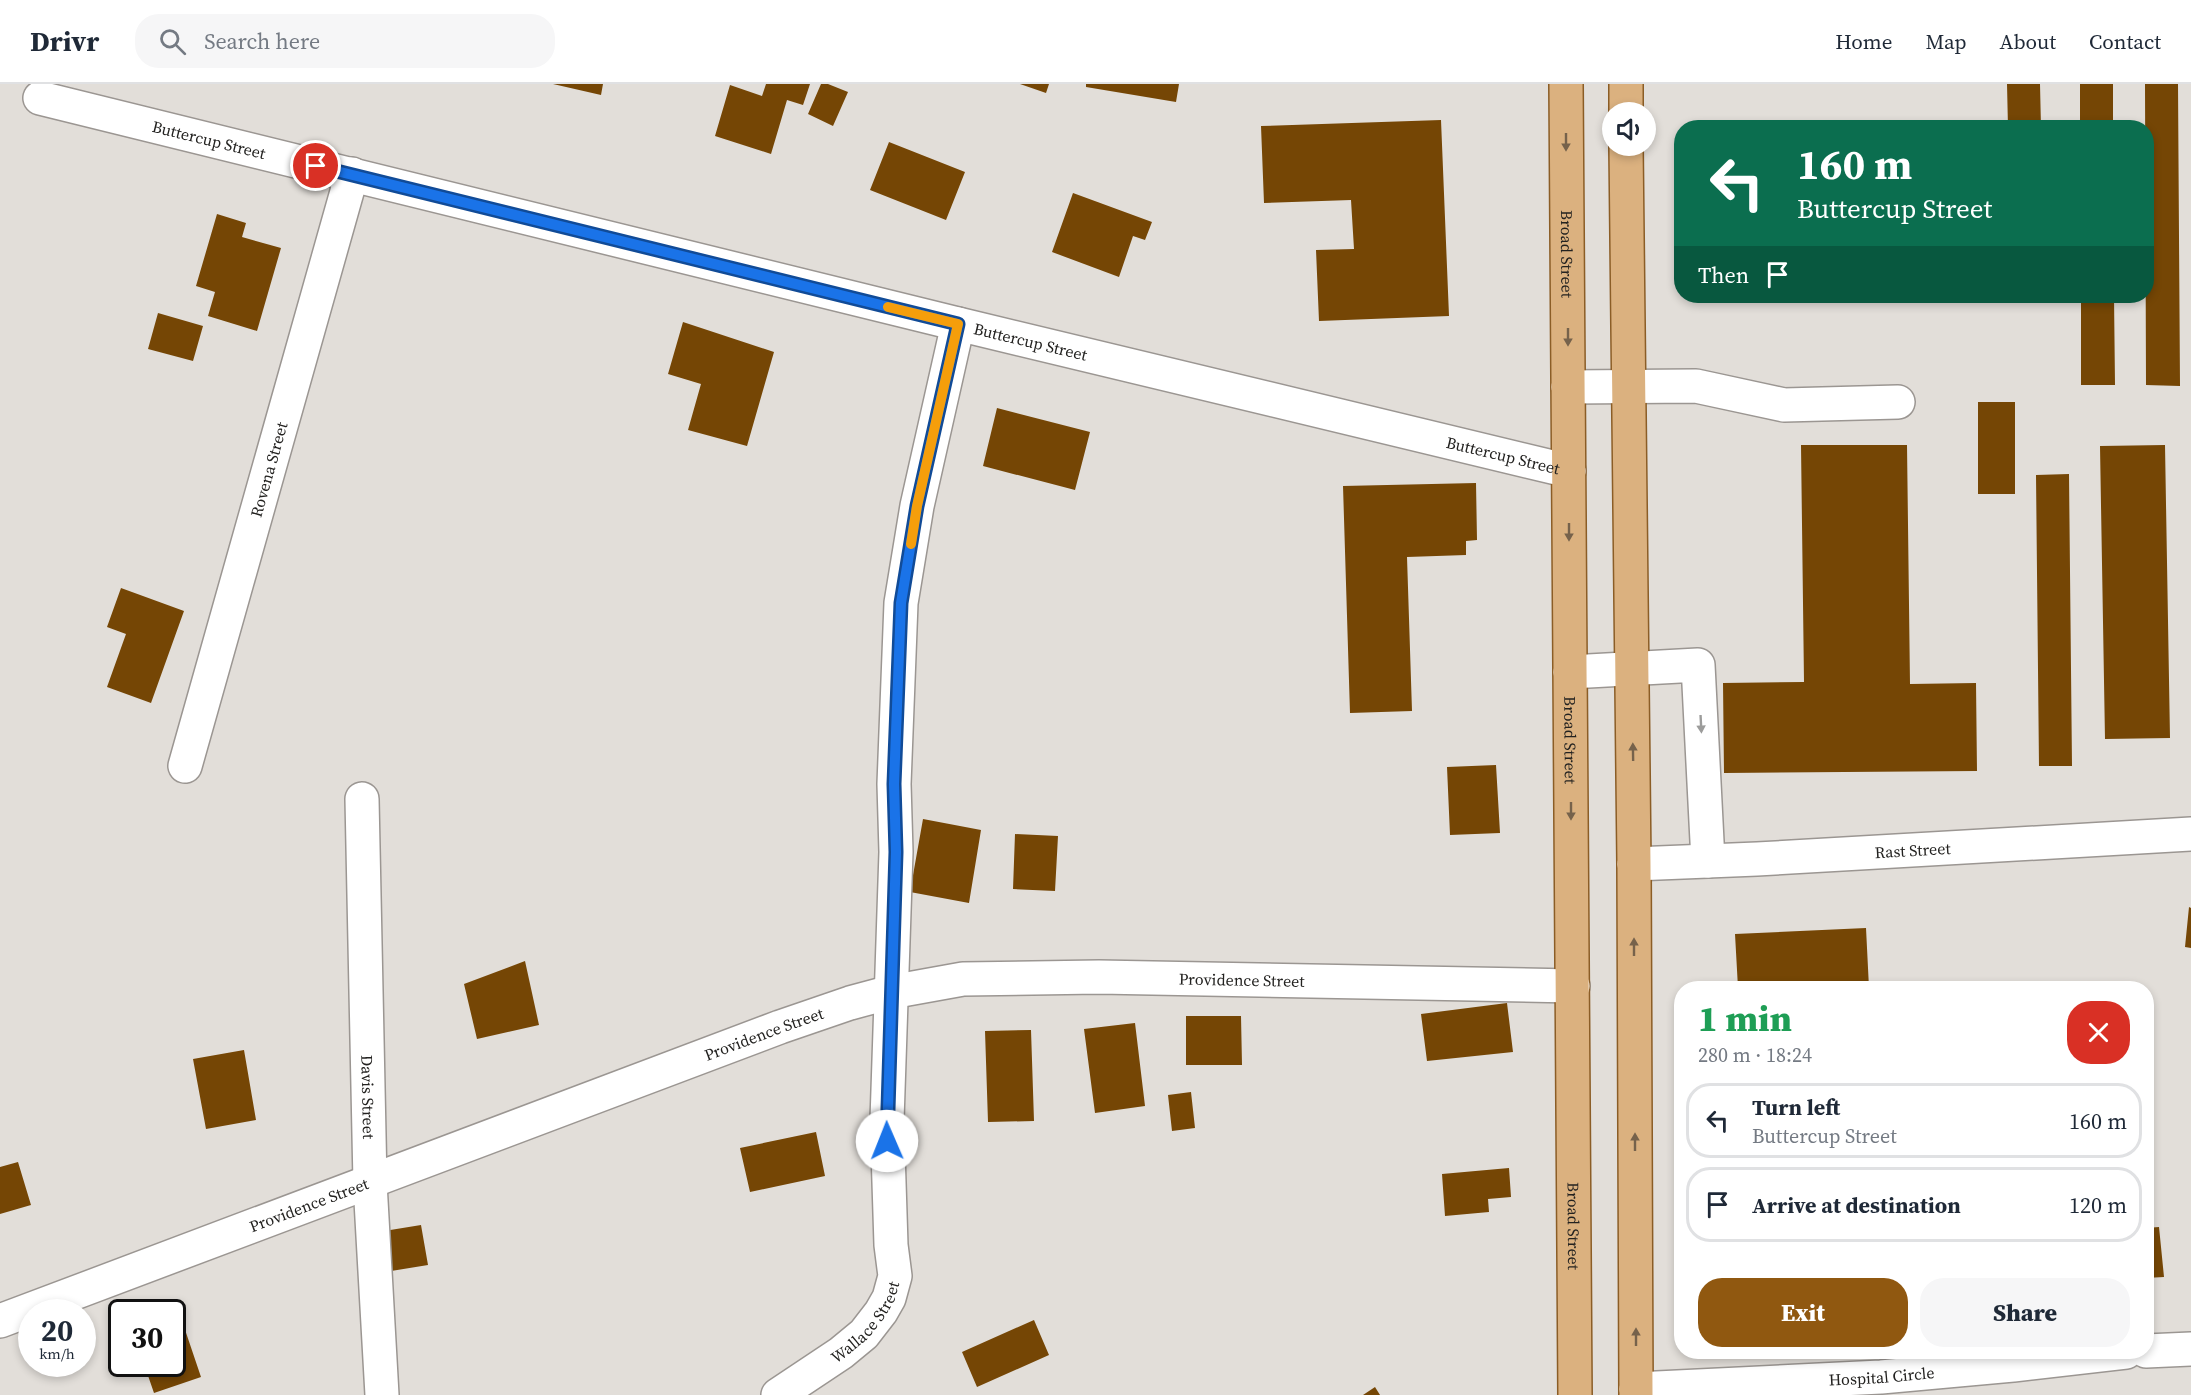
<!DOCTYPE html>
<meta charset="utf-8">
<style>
:root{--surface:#fff;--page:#f6f6f7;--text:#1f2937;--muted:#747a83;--line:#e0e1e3;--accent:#905810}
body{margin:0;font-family:"Source Serif 4",serif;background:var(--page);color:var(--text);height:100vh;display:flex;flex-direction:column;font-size:22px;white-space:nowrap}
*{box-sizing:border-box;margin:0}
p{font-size:20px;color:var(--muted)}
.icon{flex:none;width:33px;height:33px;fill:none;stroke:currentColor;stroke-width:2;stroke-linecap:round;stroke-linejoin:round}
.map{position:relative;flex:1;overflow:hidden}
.sheet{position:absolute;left:1674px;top:897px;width:480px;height:378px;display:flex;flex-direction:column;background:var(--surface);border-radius:24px;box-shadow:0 3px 9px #0003}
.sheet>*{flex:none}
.hud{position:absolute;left:1674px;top:36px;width:480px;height:183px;border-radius:24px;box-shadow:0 3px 9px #0003;background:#0b6e4f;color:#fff;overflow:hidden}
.fabs{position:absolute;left:1602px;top:18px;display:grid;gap:12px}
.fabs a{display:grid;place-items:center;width:54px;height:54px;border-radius:50%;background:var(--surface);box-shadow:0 3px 9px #0003;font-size:30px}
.speed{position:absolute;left:18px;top:1215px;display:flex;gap:12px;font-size:30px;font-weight:700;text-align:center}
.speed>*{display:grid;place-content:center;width:78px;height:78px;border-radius:50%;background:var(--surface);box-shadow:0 3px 9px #0003;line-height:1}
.speed small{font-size:15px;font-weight:400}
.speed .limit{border:3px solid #111;border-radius:9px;background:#fff;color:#111}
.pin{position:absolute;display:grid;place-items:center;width:51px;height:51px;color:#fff;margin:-26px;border:3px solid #fff;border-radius:50%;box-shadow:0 2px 6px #0007}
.me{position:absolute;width:66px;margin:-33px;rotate:359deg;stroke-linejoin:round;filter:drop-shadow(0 0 4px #0008)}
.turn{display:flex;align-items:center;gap:21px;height:126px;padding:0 24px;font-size:27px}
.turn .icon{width:78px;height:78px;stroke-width:2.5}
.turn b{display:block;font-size:42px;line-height:51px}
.then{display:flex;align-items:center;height:57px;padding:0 24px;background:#0003;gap:12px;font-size:22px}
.round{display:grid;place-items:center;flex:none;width:63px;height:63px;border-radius:24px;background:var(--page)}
.headline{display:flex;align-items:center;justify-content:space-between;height:102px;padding:0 24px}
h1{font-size:36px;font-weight:800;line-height:45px;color:#1e9e55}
.cta{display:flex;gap:12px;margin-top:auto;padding:12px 24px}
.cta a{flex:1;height:69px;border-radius:24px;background:var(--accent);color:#fff;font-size:24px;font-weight:800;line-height:69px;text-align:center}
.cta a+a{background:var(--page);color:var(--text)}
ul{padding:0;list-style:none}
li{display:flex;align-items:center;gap:18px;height:75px;margin:0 12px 9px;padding:0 12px;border:3px solid var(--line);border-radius:24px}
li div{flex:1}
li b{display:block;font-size:22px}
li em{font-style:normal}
header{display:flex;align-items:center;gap:36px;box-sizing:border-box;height:84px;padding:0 30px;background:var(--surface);border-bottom:2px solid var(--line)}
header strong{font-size:28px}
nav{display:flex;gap:33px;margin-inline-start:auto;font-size:21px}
.search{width:420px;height:54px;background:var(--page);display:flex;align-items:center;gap:15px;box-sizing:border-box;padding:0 21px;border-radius:24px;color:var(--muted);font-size:22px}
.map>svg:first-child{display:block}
.building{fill:#754605}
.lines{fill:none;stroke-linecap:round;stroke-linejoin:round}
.minor-casing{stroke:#9b9692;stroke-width:36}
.major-casing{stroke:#8b5d26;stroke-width:36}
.minor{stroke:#fff;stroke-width:33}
.major{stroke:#dbb17f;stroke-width:33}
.oneway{fill:#76624b}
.oneway2{fill:#9c9c9b}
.route-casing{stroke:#114b97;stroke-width:15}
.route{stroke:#1a73e8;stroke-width:10}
.slow{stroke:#f59e0b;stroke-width:10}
.labels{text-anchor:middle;stroke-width:6;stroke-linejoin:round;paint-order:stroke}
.street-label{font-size:16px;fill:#232220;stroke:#fff}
</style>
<header>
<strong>Drivr</strong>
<div class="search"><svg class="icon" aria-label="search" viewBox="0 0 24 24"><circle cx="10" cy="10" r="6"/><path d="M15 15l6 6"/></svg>Search here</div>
<nav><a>Home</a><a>Map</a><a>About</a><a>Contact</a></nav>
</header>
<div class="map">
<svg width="2191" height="1311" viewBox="0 0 2191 1311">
<rect width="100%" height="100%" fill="#e2ded9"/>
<!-- building -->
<path class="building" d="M553 0H603L601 11Z
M766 0H810L803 21 787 16 771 70 715 52 730 1 762 12Z
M821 0H828L848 8 833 42 808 30Z
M1020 0H1049L1046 9Z
M1086 0H1179L1176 18 1086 3Z
M2007 0H2040L2041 44H2008Z
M2080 0H2113V44H2080Z
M2145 0H2178L2180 302 2146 301Z
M1441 36 1449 232 1319 237 1316 166 1354 165 1351 116 1264 119 1261 42Z
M889 58 965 88 946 136 870 106Z
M1073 109 1152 138 1145 156 1133 152 1119 193 1052 168Z
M217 130 246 139 242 153 281 164 257 247 208 232 215 208 196 202Z
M2081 212H2114L2115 301H2081Z
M158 229 203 242 193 277 148 265Z
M683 238 774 268 747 362 688 346 701 300 668 290Z
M1978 318H2015V410H1978Z
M997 324 1090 348 1075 406 983 382Z
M1801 361H1907L1910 600 1976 599 1977 687 1724 689 1723 599 1804 598Z
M2165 361 2170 654 2105 655 2100 362Z
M2069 390 2072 682H2039L2036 391Z
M1476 399 1477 456 1466 457V471L1407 473 1412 627 1350 629 1343 402Z
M121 504 184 527 151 619 107 603 126 550 107 543Z
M1496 681 1500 749 1450 751 1447 683Z
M923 735 981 746 969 819 910 808Z
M1015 750 1058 752 1055 807 1013 805Z
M2189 823 2191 824V864L2185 863Z
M1866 844 1869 904H1738L1735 850Z
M525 877 539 941 477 955 464 900Z
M1507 919 1513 968 1427 977 1421 930Z
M1186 932H1241L1242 981H1186Z
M1135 939 1145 1022 1095 1029 1084 945Z
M1031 946 1034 1037 988 1038 985 947Z
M244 966 256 1036 206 1045 193 975Z
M1191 1008 1195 1044 1172 1047 1168 1011Z
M816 1048 825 1092 750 1108 740 1064Z
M18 1078 31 1121 0 1130V1083Z
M1509 1084 1511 1113 1488 1115 1489 1128 1445 1132 1442 1090Z
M421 1141 428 1181 385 1188 378 1148Z
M2159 1143 2164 1193 2146 1194V1144Z
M178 1225 201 1293 154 1309 144 1280H172V1228H167Z
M1034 1236 1049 1271 977 1303 962 1268Z
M1375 1303 1380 1311H1363Z"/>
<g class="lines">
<!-- minor casing -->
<g class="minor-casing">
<g id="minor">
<path id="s1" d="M40 14 958 240 1569 387"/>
<path d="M1568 303 1696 302 1784 321 1898 318"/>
<path d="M1570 588 1698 581 1708 777"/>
<path id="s2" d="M185 682 352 90"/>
<path id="s3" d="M362 715 370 1099 382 1311"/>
<path id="s4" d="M1634 780 1757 775 2191 750"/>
<path id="s5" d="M0 1237 780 943 850 919 891 908 963 895 1099 893 1573 902"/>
<path d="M2146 1267 2191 1265"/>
<path id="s6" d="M1636 1305 1881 1293 2013 1281 2126 1268"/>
<path id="s7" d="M778 1311 841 1269 864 1250 881 1228 889 1214 895 1192 891 1161 887 1036 896 768 894 700 901 519 917 422 958 240"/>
</g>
</g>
<!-- major casing -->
<g class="major-casing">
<g id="major">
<path id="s8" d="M1566 0 1575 1311"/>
<path d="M1626 0V28"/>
<path d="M1626 62 1634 780 1636 1311"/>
</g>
</g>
<!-- minor -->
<use href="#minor" class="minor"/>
<!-- major -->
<use href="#major" class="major"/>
</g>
<!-- one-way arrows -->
<defs><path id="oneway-solid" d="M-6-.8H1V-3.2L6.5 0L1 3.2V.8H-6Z" transform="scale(1.5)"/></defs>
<g class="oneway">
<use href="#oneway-solid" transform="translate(1566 58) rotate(90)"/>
<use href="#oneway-solid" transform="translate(1568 253) rotate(90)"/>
<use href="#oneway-solid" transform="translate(1569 448) rotate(90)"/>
<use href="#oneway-solid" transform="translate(1633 668) rotate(-91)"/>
<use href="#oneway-solid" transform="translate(1571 727) rotate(90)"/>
<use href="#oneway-solid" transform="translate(1634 863) rotate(-90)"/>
<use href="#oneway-solid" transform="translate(1635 1058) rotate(-90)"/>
<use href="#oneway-solid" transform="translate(1636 1253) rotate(-90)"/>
</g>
<use class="oneway2" href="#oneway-solid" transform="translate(1701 640) rotate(87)"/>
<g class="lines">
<!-- route casing -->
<g class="route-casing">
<path id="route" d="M316 82 958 240 917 422 901 519 894 700 896 768 887 1057"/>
</g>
<!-- route -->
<use href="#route" class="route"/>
<!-- slow -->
<path class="slow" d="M888 223 958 240 917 422 911 460"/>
</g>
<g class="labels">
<!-- street labels -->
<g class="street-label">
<text dy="6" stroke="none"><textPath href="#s1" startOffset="174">Buttercup Street</textPath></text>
<text dy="6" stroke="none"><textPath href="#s8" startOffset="170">Broad Street</textPath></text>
<text dy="6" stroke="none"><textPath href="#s1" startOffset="1020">Buttercup Street</textPath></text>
<text dy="6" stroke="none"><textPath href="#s1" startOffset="1506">Buttercup Street</textPath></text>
<text dy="6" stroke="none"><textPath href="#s2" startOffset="308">Rovena Street</textPath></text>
<text dy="6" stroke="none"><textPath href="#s8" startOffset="656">Broad Street</textPath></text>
<text dy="6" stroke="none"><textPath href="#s4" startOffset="279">Rast Street</textPath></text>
<text dy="6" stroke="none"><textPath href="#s5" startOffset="1302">Providence Street</textPath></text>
<text dy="6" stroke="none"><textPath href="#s5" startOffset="816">Providence Street</textPath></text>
<text dy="6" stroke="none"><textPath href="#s3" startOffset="298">Davis Street</textPath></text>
<text dy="6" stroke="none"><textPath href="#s5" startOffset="330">Providence Street</textPath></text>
<text dy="6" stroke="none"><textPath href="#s8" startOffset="1142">Broad Street</textPath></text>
<text dy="6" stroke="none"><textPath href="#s7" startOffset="116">Wallace Street</textPath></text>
<text dy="6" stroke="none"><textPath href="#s6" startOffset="246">Hospital Circle</textPath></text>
</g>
</g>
</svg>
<div class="fabs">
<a><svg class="icon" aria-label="sound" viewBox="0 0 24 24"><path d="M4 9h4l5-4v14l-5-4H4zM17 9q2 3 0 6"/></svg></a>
</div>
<div class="speed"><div>20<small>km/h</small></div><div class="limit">30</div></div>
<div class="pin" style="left:316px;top:82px;background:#d93025"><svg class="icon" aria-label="arrive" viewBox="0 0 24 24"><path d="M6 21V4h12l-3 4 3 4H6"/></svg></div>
<svg class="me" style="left:887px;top:1057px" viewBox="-20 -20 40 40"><circle r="19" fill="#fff"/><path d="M0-13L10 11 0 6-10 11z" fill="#1a73e8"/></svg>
<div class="hud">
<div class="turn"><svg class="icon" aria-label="left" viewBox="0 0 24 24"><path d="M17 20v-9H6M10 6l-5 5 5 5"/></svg><div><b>160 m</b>Buttercup Street</div></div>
<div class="then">Then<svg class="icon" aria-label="arrive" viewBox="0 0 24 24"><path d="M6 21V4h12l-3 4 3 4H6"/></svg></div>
</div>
<section class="sheet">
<div class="headline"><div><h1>1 min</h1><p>280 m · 18:24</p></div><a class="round" style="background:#d93025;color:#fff"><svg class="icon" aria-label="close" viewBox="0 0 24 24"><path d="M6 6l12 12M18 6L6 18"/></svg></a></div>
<ul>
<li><svg class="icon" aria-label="left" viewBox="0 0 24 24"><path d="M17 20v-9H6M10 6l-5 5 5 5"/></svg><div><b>Turn left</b><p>Buttercup Street</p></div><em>160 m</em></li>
<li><svg class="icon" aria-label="arrive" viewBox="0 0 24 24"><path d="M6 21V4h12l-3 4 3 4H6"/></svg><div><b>Arrive at destination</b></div><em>120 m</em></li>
</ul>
<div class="cta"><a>Exit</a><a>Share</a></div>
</section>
</div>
